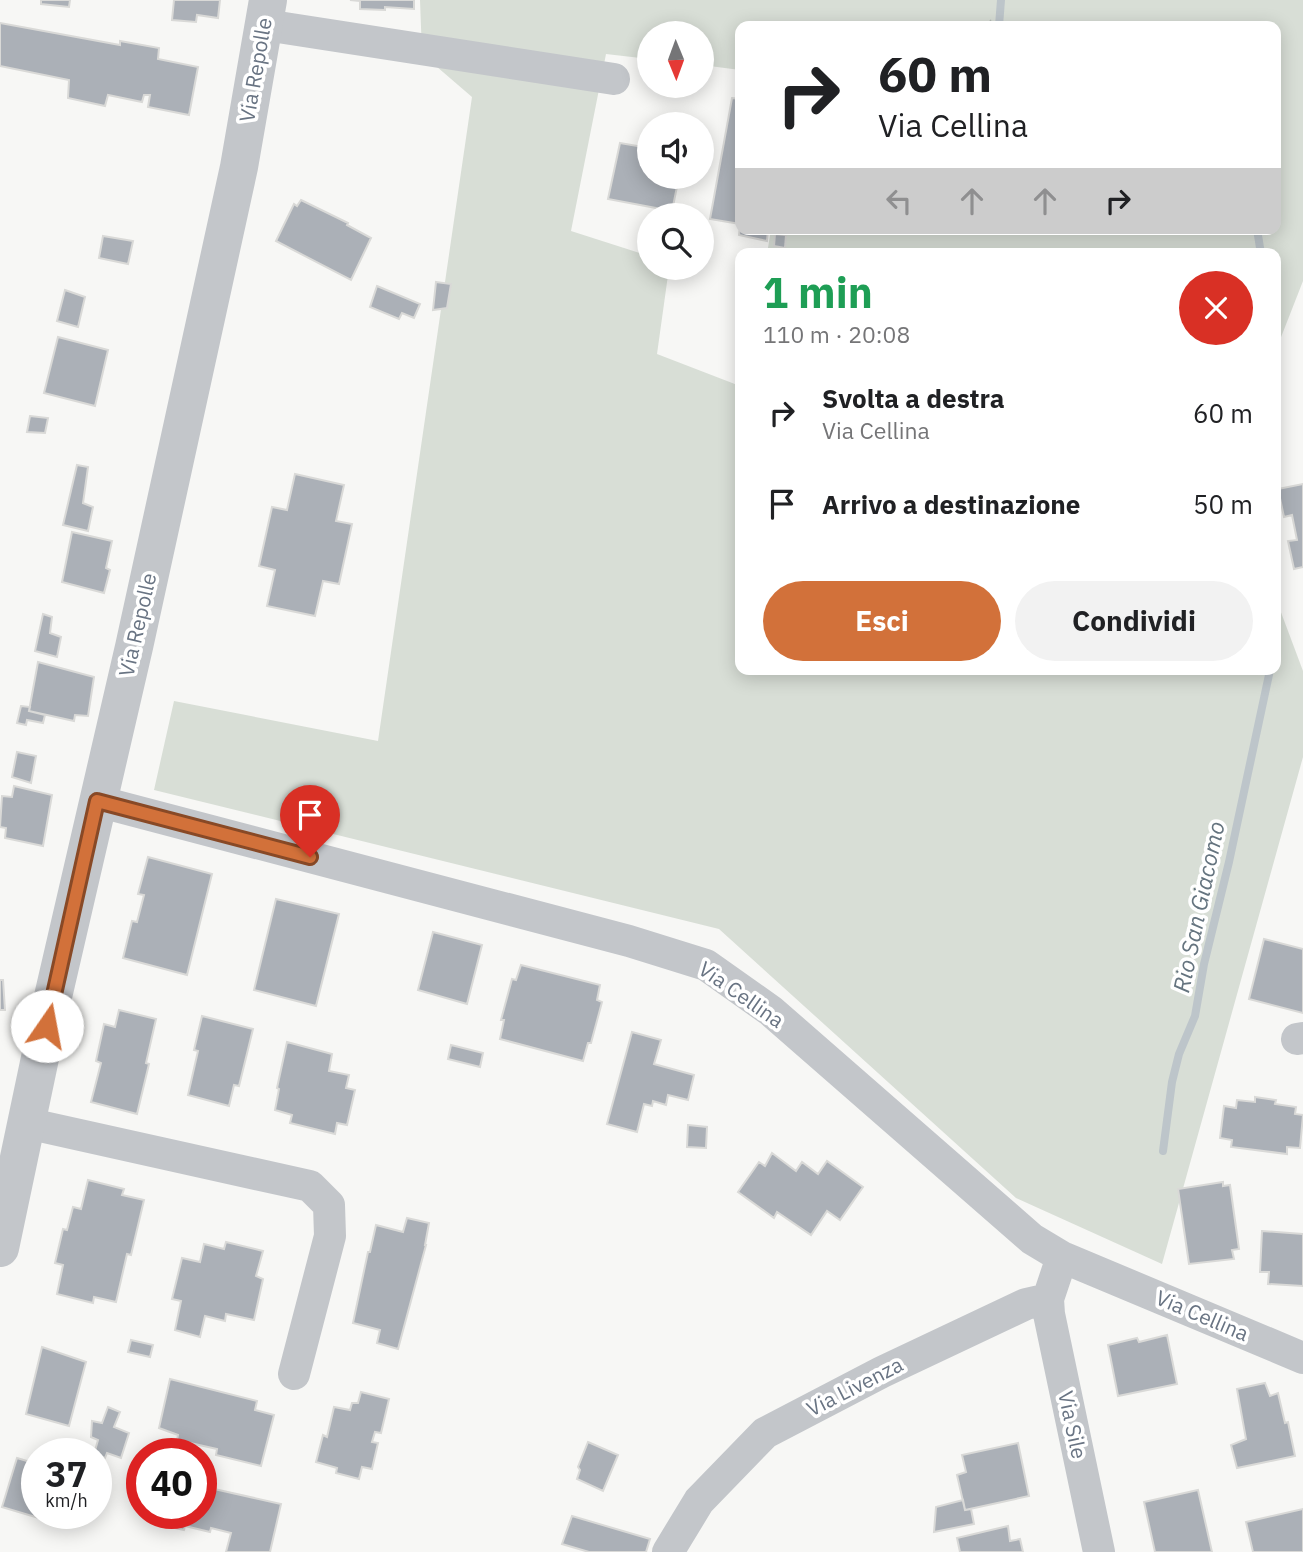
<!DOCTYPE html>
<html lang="it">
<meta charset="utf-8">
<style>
:root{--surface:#fff;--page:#f2f2f2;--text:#202124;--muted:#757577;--accent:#d2713a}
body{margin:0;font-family:"IBM Plex Sans",sans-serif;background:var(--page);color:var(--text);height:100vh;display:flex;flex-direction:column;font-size:26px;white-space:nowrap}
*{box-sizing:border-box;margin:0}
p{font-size:23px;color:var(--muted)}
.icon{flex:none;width:38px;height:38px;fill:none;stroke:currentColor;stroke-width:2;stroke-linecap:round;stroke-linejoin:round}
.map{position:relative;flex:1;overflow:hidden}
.panel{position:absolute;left:735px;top:248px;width:546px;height:427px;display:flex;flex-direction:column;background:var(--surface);border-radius:14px;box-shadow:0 4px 18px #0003}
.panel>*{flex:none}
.hud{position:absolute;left:735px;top:21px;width:546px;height:214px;border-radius:14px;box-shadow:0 4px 18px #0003;background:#fff;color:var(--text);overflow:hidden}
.needle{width:46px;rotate:179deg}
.fabs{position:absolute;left:637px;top:21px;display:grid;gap:14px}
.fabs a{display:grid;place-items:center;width:77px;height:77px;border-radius:50%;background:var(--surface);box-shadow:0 4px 18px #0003;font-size:35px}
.speed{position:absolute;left:21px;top:1438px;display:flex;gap:14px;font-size:35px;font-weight:700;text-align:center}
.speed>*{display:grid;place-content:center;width:91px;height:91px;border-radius:50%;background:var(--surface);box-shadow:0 4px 18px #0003;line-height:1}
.speed small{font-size:18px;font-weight:400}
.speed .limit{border:10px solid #d22;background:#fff;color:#111}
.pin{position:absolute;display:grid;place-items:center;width:60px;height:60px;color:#fff;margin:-72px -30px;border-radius:50% 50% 50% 0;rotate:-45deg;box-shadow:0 0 7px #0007}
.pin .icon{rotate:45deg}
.me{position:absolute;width:77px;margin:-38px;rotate:12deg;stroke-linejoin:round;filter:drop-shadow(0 0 5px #0008)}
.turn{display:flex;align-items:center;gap:24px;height:147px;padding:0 28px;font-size:32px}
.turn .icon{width:91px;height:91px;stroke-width:2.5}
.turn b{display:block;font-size:49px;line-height:60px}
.lanes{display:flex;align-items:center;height:66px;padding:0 28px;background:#0003;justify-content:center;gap:35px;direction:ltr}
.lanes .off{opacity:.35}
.round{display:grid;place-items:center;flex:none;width:74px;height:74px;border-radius:37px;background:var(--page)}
.head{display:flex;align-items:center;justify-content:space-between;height:119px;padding:0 28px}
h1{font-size:42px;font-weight:700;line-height:52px;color:#1e9e55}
.button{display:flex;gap:14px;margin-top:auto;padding:14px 28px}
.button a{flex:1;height:80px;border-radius:42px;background:var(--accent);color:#fff;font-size:28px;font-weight:700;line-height:80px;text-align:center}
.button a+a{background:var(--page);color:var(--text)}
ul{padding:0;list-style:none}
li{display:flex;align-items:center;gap:21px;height:91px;padding:0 28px}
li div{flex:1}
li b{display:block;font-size:26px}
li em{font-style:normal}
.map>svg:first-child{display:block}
.grass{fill:#d8ded6}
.forest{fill:url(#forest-firs)}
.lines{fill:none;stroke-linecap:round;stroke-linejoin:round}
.stream{stroke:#bdc5ca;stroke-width:8}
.building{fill:#abb0b7;stroke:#d9d9d7;stroke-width:2}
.minor{stroke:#c3c6ca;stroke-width:32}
.tertiary{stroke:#c3c6ca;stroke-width:38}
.route-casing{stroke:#884926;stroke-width:18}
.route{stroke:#d2713a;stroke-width:12}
.labels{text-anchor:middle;stroke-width:7;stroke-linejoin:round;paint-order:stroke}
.street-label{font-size:21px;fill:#697483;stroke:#fff}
.water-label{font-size:23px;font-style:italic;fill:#65747f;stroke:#fff}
</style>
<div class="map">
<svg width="1303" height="1552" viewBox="0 0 1303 1552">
<defs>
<pattern id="forest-firs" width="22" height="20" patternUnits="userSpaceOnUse" patternTransform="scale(1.75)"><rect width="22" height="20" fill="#d8ded6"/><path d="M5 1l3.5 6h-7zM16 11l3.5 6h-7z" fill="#b3b9b3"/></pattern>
</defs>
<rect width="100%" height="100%" fill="#f7f7f5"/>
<!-- grass -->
<path class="grass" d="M420 0H1303V281L1276 350V254H767L771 229H1276V26H740V70L702 65V33H649V59L606 54 571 231 649 256V268H669L657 354 740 386V670H1276V599L1303 671V757L1162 1264 1016 1198 719 929 154 790 174 701 378 741 472 97 422 54Z"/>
<!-- forest -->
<path class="forest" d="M971 0H1001L998 22 1005 26H991Z"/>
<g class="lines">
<!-- stream -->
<path class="stream" d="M999 26 1001 0
M1257 229 1261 254
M1163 1151 1172 1082 1179 1054 1195 1016 1204 964 1229 862 1270 670"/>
</g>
<!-- building -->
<path class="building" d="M41 0H70L69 7 41 4Z
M174 0H220L218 18 197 15 196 22 172 20Z
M350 0H414V9L385 7V10L360 9V1Z
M0 23 120 45V41L159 48 158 59 198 67 189 115 148 107 150 95H144L142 102 108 95 105 106 68 98 69 80 0 66Z
M732 98 740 99V224L710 219Z
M620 143 649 148V177H679L672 211 608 199Z
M301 200 348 223 347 225 371 238 351 280 276 241 294 204 297 206Z
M740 226V229H768L767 241 739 235Z
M775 234 786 235 785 248 774 246Z
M103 236 133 241 128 264 99 258Z
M436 282 451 284 447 308 433 310Z
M377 286 420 304 414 318 402 313 399 319 370 307Z
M65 290 85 297 78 327 57 321Z
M58 337 108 350 95 406 44 393Z
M30 416 48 418 45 433 27 432Z
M77 465 88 467 83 503 93 507 88 531 63 525Z
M295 474 344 485 336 521 352 524 339 584 323 581 315 616 267 606 275 570 259 566 272 507 287 510Z
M1303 484V567L1294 569 1288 541 1297 540 1292 515 1284 517 1278 489Z
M72 532 112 541 106 568 110 570 104 593 62 582Z
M43 614 52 617 50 633 61 637 57 657 35 651Z
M38 662 94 677 88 716 75 715 74 721 29 711Z
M21 706 30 707 29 711 45 715 43 723 27 720 26 725 17 723Z
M17 752 36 756 31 783 12 777Z
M14 786 52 795 43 846 5 838 6 828 0 827 2 796 12 797Z
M148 857 212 874 187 975 123 958 132 921 137 922 144 895 138 894Z
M276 899 339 914 316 1006 254 990Z
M433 932 482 945 467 1004 418 990Z
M1264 939 1303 949V1013L1249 999Z
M521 965 600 985 597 1000 602 1002 591 1043H588L583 1061 500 1039 504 1020H501L512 979 516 980Z
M0 980H3L5 1010H0Z
M119 1010 156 1019 146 1063 149 1064 137 1114 91 1102 101 1063 96 1061 104 1024 115 1027Z
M202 1016 253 1029 239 1086 234 1085 229 1106 188 1095 198 1051 194 1050Z
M632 1032 661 1040 654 1064 694 1075 688 1100 668 1095 666 1105 653 1101 652 1106 644 1104 637 1132 607 1124Z
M287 1042 332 1054 329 1071 349 1075 346 1088 355 1090 347 1125 337 1123 335 1134 290 1123 292 1115 275 1110 279 1089 277 1088Z
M451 1045 483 1053 480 1067 448 1059Z
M1255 1097 1276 1100 1275 1104 1296 1107 1295 1114 1303 1115 1300 1148 1287 1147V1154L1231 1147 1232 1140 1220 1138 1224 1106 1236 1108 1237 1100 1255 1102Z
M688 1125 707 1127 706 1148 687 1147Z
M772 1153 796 1171 802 1162 818 1174 827 1161 863 1187 840 1220 827 1211 811 1235 777 1212 774 1218 738 1192 759 1162 765 1166Z
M88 1180 124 1189 122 1195 144 1200 131 1255 127 1254 116 1302 94 1297 93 1303 57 1294 63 1265 55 1263 63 1229 67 1230 73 1207 81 1209Z
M1223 1182V1186L1230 1185 1239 1249 1232 1250 1234 1259 1189 1264 1178 1189Z
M407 1218 429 1223 425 1245H426L398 1349 377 1343 380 1330 353 1323 368 1252H370L376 1225 403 1232Z
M1262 1231 1303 1234V1286L1268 1284 1269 1272H1260Z
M226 1242 263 1251 256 1276 263 1279 254 1320 226 1314 225 1321 205 1316 200 1337 175 1330 181 1301 172 1299 182 1258 200 1262 204 1244 224 1249Z
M1167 1335 1177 1384 1118 1396 1108 1345 1137 1338 1139 1342Z
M131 1340 153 1345 150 1357 128 1352Z
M42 1347 86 1362 69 1426 26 1414Z
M170 1379 257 1401 255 1410 274 1415 261 1466 216 1455 217 1449 177 1440 178 1435 159 1428Z
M1265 1383 1270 1396 1278 1393 1285 1423 1288 1422 1295 1456 1237 1468 1231 1445 1246 1439 1237 1389Z
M361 1392 389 1399 381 1433 375 1432 372 1442 378 1443 372 1469 362 1467 359 1479 336 1473 337 1468 316 1462 323 1435 327 1437 334 1407 350 1410 352 1403H358Z
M108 1407 120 1412 114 1427 129 1433 121 1458 107 1453 105 1458 94 1454 98 1440 91 1437 92 1421 102 1423Z
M588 1442 618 1455 603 1491 577 1479 580 1470 578 1467Z
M1018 1443 1029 1496 965 1510 957 1475 966 1472 962 1455Z
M17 1458 37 1464V1514H43L42 1519 2 1507Z
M201 1486 281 1504 270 1552H226L231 1533 211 1528 210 1532 185 1526 184 1530 157 1524 158 1520 153 1518 154 1514H201Z
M1198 1490 1212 1552H1155L1144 1502Z
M963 1500 965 1510 971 1509 974 1524 934 1532 936 1507Z
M1303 1509V1552H1253L1246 1522Z
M572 1516 650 1539 646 1552H589L562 1544Z
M1008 1526 1010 1541 1020 1539 1023 1552H960L957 1538Z"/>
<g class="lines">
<!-- minor -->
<path class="minor" d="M265 25 614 79
M97 801 629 941 706 965 771 1011 1032 1239 1062 1257 1303 1358
M1297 1039 1303 1038
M26 1123 310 1186 329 1205 330 1236 294 1374
M1048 1299 1049 1314 1099 1552
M668 1552 699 1501 765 1433 882 1372 1026 1304 1048 1299 1062 1257"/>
<!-- tertiary -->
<path class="tertiary" d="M0 1248 52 1001 134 647 239 167 268 0"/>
</g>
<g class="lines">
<!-- route casing -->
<g class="route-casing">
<path id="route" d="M47 1026 97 801 310 857"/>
</g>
<!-- route -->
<use href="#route" class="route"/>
</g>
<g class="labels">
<!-- street labels -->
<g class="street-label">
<text transform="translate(256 70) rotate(-80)" y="7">Via Repolle</text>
<text transform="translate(138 625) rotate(-77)" y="7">Via Repolle</text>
<text transform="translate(741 995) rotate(35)" y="7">Via Cellina</text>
<text transform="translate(1202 1316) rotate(23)" y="7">Via Cellina</text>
<text transform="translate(855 1387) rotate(-27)" y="7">Via Livenza</text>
<text transform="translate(1072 1425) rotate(78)" y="7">Via Sile</text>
</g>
<!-- water labels -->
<g class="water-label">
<text transform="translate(1199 907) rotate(-78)" y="8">Rio San Giacomo</text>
</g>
</g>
</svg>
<div class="fabs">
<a><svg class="needle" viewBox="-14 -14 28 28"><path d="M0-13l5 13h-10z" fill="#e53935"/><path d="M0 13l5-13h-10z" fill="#757577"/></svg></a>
<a><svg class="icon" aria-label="sound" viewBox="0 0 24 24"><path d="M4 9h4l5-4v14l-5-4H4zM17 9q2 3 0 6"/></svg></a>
<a><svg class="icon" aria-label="search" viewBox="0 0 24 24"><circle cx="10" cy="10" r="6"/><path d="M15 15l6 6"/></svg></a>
</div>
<div class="speed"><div>37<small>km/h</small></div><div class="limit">40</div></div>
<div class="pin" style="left:310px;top:857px;background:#d93025"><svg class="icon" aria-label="arrive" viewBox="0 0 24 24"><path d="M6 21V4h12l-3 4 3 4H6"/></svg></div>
<svg class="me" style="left:47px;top:1026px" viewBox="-20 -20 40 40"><circle r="19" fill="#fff"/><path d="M0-13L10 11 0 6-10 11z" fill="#d2713a"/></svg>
<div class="hud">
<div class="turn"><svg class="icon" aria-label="right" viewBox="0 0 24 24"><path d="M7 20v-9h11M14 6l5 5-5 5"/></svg><div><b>60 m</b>Via Cellina</div></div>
<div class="lanes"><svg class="icon off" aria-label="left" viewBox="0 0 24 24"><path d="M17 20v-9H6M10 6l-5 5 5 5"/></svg><svg class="icon off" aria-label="ahead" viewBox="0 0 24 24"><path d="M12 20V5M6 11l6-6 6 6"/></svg><svg class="icon off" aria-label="ahead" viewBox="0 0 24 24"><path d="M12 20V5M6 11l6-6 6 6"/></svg><svg class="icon" aria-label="right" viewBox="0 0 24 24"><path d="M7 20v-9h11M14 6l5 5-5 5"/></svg></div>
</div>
<section class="panel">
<div class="head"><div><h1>1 min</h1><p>110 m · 20:08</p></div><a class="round" style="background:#d93025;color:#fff"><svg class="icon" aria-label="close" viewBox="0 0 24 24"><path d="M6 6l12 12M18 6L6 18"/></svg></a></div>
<ul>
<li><svg class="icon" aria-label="right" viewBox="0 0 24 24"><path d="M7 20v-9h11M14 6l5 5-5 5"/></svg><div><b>Svolta a destra</b><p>Via Cellina</p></div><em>60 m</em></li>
<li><svg class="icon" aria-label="arrive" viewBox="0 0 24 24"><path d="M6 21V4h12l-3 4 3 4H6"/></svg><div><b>Arrivo a destinazione</b></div><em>50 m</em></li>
</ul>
<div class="button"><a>Esci</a><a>Condividi</a></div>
</section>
</div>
